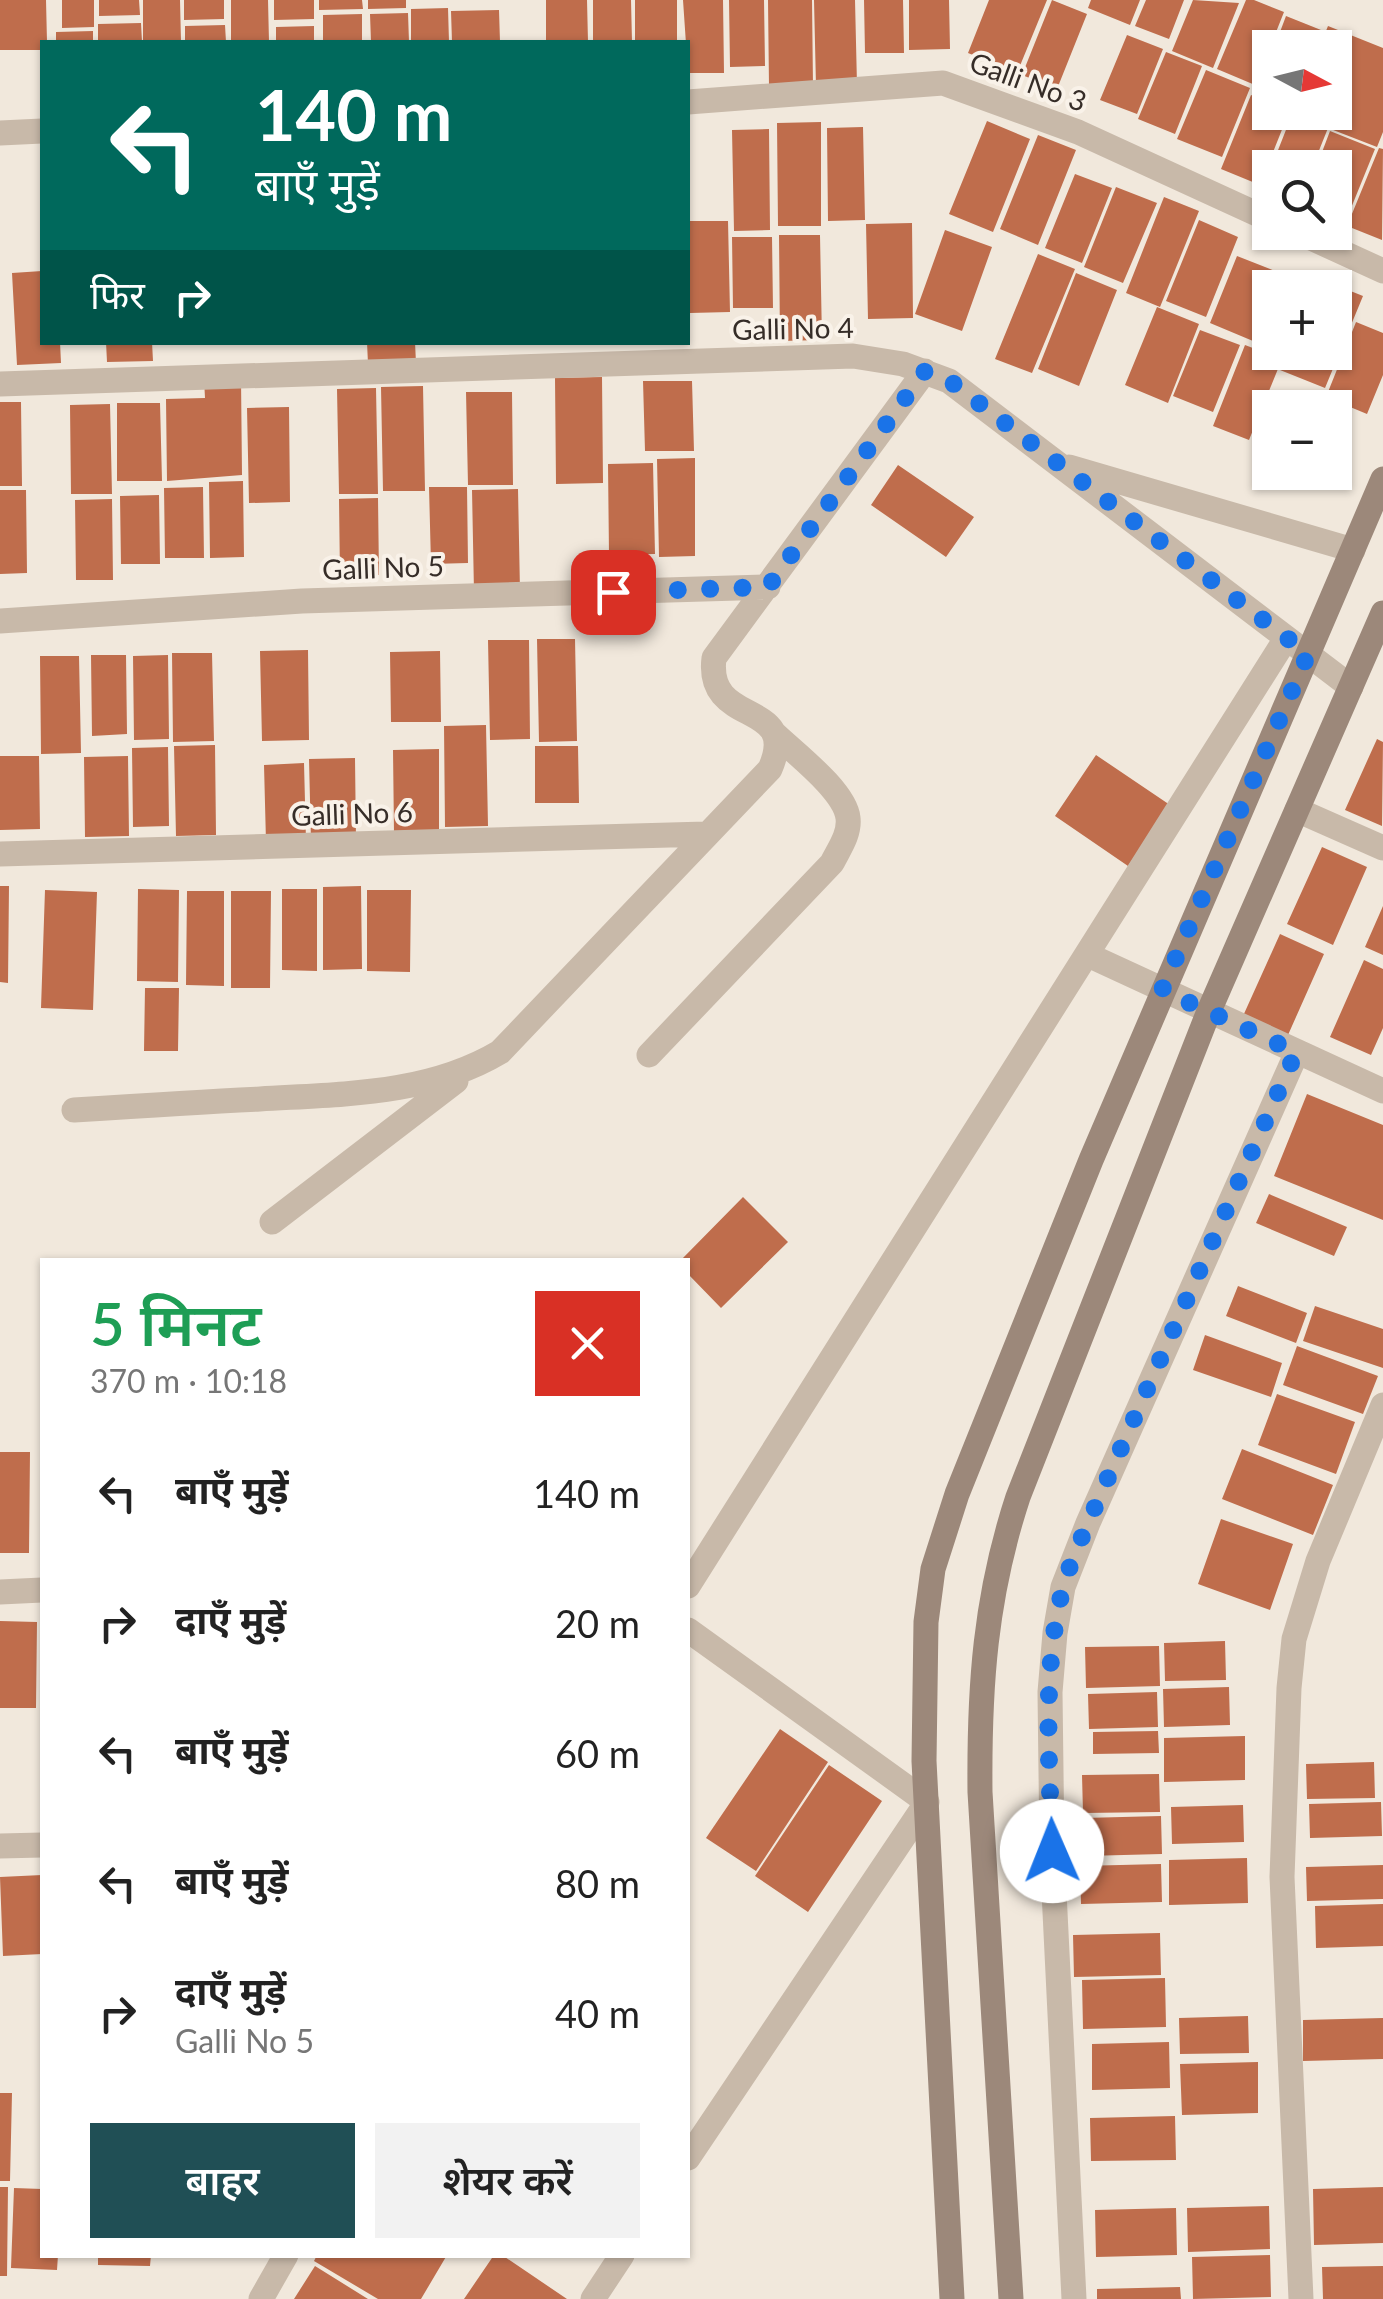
<!DOCTYPE html>
<html lang="hi">
<meta charset="utf-8">
<style>
:root{--surface:#fff;--page:#f2f2f2;--text:#222;--muted:#767676;--accent:#204f55}
body{margin:0;font-family:Lato,"Noto Sans Devanagari",sans-serif;background:var(--page);color:var(--text);height:100vh;display:flex;flex-direction:column;font-size:38px;white-space:nowrap}
*{box-sizing:border-box;margin:0}
p{font-size:32px;color:var(--muted)}
.icon{flex:none;width:55px;height:55px;fill:none;stroke:currentColor;stroke-width:2;stroke-linecap:round;stroke-linejoin:round}
.map{position:relative;flex:1;overflow:hidden}
.details{position:absolute;left:40px;top:1258px;width:650px;height:1000px;display:flex;flex-direction:column;background:var(--surface);border-radius:0px;box-shadow:0 2px 8px #0004}
.details>*{flex:none}
.guide{position:absolute;left:40px;top:40px;width:650px;height:305px;border-radius:0px;box-shadow:0 2px 8px #0004;background:#00695c;color:#fff;overflow:hidden}
.needle{width:65px;rotate:97deg}
.controls{position:absolute;left:1252px;top:30px;display:grid;gap:20px}
.controls a{display:grid;place-items:center;width:100px;height:100px;border-radius:0px;background:var(--surface);box-shadow:0 2px 8px #0004;font-size:50px}
.pin{position:absolute;display:grid;place-items:center;width:85px;height:85px;color:#fff;margin:-42px;border-radius:20px;box-shadow:0 5px 15px #0006}
.me{position:absolute;width:110px;margin:-55px;rotate:359deg;stroke-linejoin:round;filter:drop-shadow(0 0 8px #0008)}
.turn{display:flex;align-items:center;gap:35px;height:210px;padding:0 50px;font-size:45px}
.turn .icon{width:130px;height:130px;stroke-width:2.5}
.turn b{display:block;font-size:70px;line-height:85px}
.then{display:flex;align-items:center;height:95px;padding:0 50px;background:#0003;gap:20px;font-size:38px}
.round{display:grid;place-items:center;flex:none;width:105px;height:105px;border-radius:0px;background:var(--page)}
.overview{display:flex;align-items:center;justify-content:space-between;height:170px;padding:0 50px}
h1{font-size:60px;font-weight:600;line-height:75px;color:#1e9e55}
.primary-button{display:flex;gap:20px;margin-top:auto;padding:20px 50px}
.primary-button a{flex:1;height:115px;border-radius:0px;background:var(--accent);color:#fff;font-size:40px;font-weight:600;line-height:115px;text-align:center}
.primary-button a+a{background:var(--page);color:var(--text)}
ul{padding:0;list-style:none}
li{display:flex;align-items:center;gap:30px;height:130px;padding:0 50px}
li div{flex:1}
li b{display:block;font-size:38px}
li em{font-style:normal}
.map>svg:first-child{display:block}
.building{fill:#bf6d4c}
.lines{fill:none;stroke-linecap:round;stroke-linejoin:round}
.street{stroke:#c8b9a9;stroke-width:25}
.secondary{stroke:#9c887a;stroke-width:25}
.route{stroke:#1a73e8;stroke-width:18;stroke-dasharray:0 32.4}
.labels{text-anchor:middle;stroke-width:8;stroke-linejoin:round;paint-order:stroke}
.street-label{font-size:28px;fill:#362d28;stroke:#f9f2e9}
</style>
<div class="map">
<svg width="1383" height="2299" viewBox="0 0 1383 2299">
<rect width="100%" height="100%" fill="#f1e8dc"/>
<!-- building -->
<path class="building" d="M0 0H46L47 42H42V50H0Z
M62 0H94V27L62 28Z
M99 0H139L140 15 99 16Z
M143 0H180L181 42H143Z
M184 0H224V19L184 20Z
M231 0H268L269 42H231Z
M274 0H314V19L274 20Z
M319 0H362L363 9 319 10Z
M368 0H406V8L368 9Z
M546 0H587L588 42H546Z
M593 0H631L632 42H593Z
M635 0H677V42H635Z
M683 0H723L724 73H688Z
M729 0H764L765 66 730 67Z
M768 0H812L813 87H769Z
M814 0H855L857 85 816 86Z
M864 0H903L904 53H865Z
M909 0H949L950 49 909 50Z
M989 0H1047L1017 73 968 53Z
M1052 0 1087 14 1057 89 1022 75Z
M1091 0H1140L1130 25 1088 8Z
M1146 0H1184L1169 39 1135 26Z
M1193 0 1239 3 1213 68 1172 51Z
M1246 0H1254L1284 12 1255 85 1217 69Z
M448 8 449 42H411V9Z
M499 10 500 42H452L451 11Z
M408 13 409 42H371L370 14Z
M362 14V42H323V15Z
M1286 16 1321 30 1314 48H1274Z
M141 23 142 42H98V24Z
M225 25 226 42H185V26Z
M314 26V42H276V27Z
M1328 26 1383 48V132L1377 147 1328 128 1312 168H1271L1293 112H1335V48H1319Z
M93 31V42H56V32Z
M1127 35 1163 49 1137 114 1100 100Z
M1166 52 1202 66 1175 134 1138 119Z
M1270 57V98L1256 92Z
M1206 70 1250 88 1222 157 1177 139Z
M1251 95 1270 102V112H1289L1260 185 1221 169Z
M987 121 1030 139 993 232 949 214Z
M821 122V226H778L777 123Z
M863 127 865 220 828 221 827 128Z
M769 129 770 230 734 231 732 130Z
M1330 131 1375 149 1349 213 1335 207V168H1316Z
M1038 135 1076 150 1038 245 1000 229Z
M1379 148 1383 149 1382 240 1347 226Z
M1075 174 1112 188 1082 263 1045 248Z
M1116 187 1157 203 1123 283 1084 267Z
M1164 197 1199 211 1160 307 1126 293Z
M1199 220 1238 237 1206 317 1166 301Z
M688 221H728L730 312 690 313Z
M912 223 913 318 868 319 866 224Z
M945 230 992 247 962 331 915 314Z
M779 235H820L822 340 780 341Z
M732 237H772L773 308H733Z
M1038 254 1075 269 1032 373 995 359Z
M1237 256 1280 273 1274 288H1270V298L1253 341 1210 323Z
M42 271V342H60L61 363 17 365 12 273Z
M1076 273 1117 290 1079 386 1038 369Z
M1318 278 1363 296 1325 388 1280 370 1287 352H1335V288H1314Z
M1157 307 1199 324 1168 403 1125 385Z
M1356 322 1383 333V375L1367 414 1326 397Z
M1200 330 1240 345 1213 412 1173 396Z
M106 342H152L153 361 107 362Z
M367 342H415L416 363 368 364Z
M1245 345 1282 359 1249 440 1213 426Z
M602 377 603 483 556 484 555 378Z
M241 378 242 475 167 481 166 399 205 398 204 379Z
M643 381H692L694 451H645Z
M423 386 425 491H383L381 387Z
M376 388 378 494H339L337 389Z
M466 392H512L513 485H468Z
M0 402H21L22 486H0Z
M117 403H160L162 481H117Z
M110 404 112 494H71L70 405Z
M289 407 290 502 249 503 247 408Z
M695 458V556L659 557 657 459Z
M653 463 655 554 609 555 608 464Z
M898 465 974 517 946 557 871 505Z
M243 481 244 557 210 558 209 482Z
M203 487 204 558H165L164 488Z
M429 487H467L468 563 431 564Z
M518 489 520 591 474 592 472 490Z
M0 490H26L27 573 0 574Z
M159 495 160 564H121L120 496Z
M378 498 379 575 340 576 339 499Z
M112 499 113 580H76L75 500Z
M537 639H575L577 741 539 742Z
M488 640H529L530 739 490 740Z
M308 650 309 740 262 741 260 651Z
M440 651 441 722H391L390 652Z
M172 653H212L214 741 173 742Z
M91 655H126L127 734 92 736Z
M168 655 169 739 134 740 133 656Z
M40 656H79L81 753 41 754Z
M486 725 488 826 445 827 444 726Z
M1377 739 1383 742 1382 826 1345 810Z
M215 745 216 835 176 836 174 746Z
M535 746H578L579 803H535Z
M168 747 169 826 133 827 132 748Z
M439 749V832L394 833 393 750Z
M1096 755 1170 805 1128 866 1055 816Z
M0 756H39L40 829 0 830Z
M128 756 129 836 85 837 84 757Z
M355 758 356 841H311L309 759Z
M304 763 306 841 266 842 264 765Z
M1322 847 1367 867 1333 945 1287 924Z
M0 886H9L8 983 0 982Z
M361 886 362 969 323 970V887Z
M138 889 179 890 178 982 137 981Z
M282 889H317V971L282 970Z
M45 890 97 892 93 1010 41 1008Z
M367 890H411L410 972 367 971Z
M187 891H224V986L186 985Z
M231 891H271L270 988H231Z
M1383 906V955L1365 947Z
M1280 934 1324 954 1288 1035 1243 1016Z
M1364 960 1383 969V1028L1371 1055 1330 1037Z
M145 988H179L178 1051H144Z
M1307 1094 1383 1125V1220L1274 1176Z
M1269 1194 1347 1227 1334 1256 1256 1223Z
M743 1197 788 1242 721 1308 688 1274V1260H681Z
M1238 1286 1307 1313 1296 1343 1226 1316Z
M1315 1306 1383 1329V1368L1303 1341Z
M1205 1335 1282 1363 1271 1397 1193 1370Z
M1297 1346 1378 1376 1363 1414 1283 1385Z
M1277 1394 1355 1422 1336 1474 1258 1445Z
M1242 1449 1333 1485 1313 1535 1222 1499Z
M0 1452H30L29 1553H0Z
M1221 1519 1293 1544 1270 1610 1198 1584Z
M0 1621 37 1622 36 1708H0Z
M1225 1641 1226 1680 1165 1681 1164 1643Z
M1159 1646 1160 1686 1086 1688 1085 1647Z
M1229 1687 1230 1725 1164 1727 1163 1689Z
M1157 1692 1158 1727 1089 1729 1088 1694Z
M780 1729 828 1762 756 1871 706 1838Z
M1158 1731 1159 1753 1093 1754V1732Z
M1245 1736V1780L1164 1782V1738Z
M1374 1762 1375 1798 1307 1799 1306 1764Z
M829 1765 882 1801 808 1912 755 1876Z
M1159 1774 1160 1812 1083 1813 1082 1775Z
M1381 1802 1382 1836 1310 1838 1309 1804Z
M1243 1805 1244 1842 1172 1844 1171 1807Z
M1161 1816 1162 1854 1085 1856 1084 1818Z
M1247 1858 1248 1903 1169 1905V1860Z
M1161 1864 1162 1902 1081 1904 1080 1866Z
M1383 1865V1899L1307 1901 1306 1867Z
M42 1875V1954L3 1956 0 1877Z
M1383 1904V1946L1316 1948 1315 1906Z
M1160 1933 1161 1975 1074 1977 1073 1935Z
M1165 1978 1166 2027 1083 2029 1082 1980Z
M1248 2016 1249 2053 1180 2054 1179 2018Z
M1383 2018V2059L1303 2061V2020Z
M1169 2042 1170 2088 1092 2090V2044Z
M1258 2062V2113L1182 2115 1180 2064Z
M0 2093H12L10 2181H0Z
M1175 2116 1176 2160 1091 2161 1090 2118Z
M0 2187H8L7 2276H0Z
M1383 2187V2243L1314 2245 1313 2189Z
M14 2188 42 2189V2255H58L57 2270 11 2268Z
M1269 2206 1270 2249 1188 2252 1187 2208Z
M1176 2208 1177 2255 1096 2257 1095 2210Z
M98 2255H151L150 2266 98 2265Z
M317 2255H447L421 2299H378L314 2261Z
M494 2255H502L567 2299H464Z
M1270 2255 1271 2297 1193 2299 1192 2257Z
M315 2266 368 2299H294Z
M1383 2266V2299H1323L1322 2267Z
M1180 2287 1181 2299H1097V2289Z"/>
<g class="lines">
<!-- street -->
<path class="street" d="M688 102 943 83 1078 132 1270 220
M0 133 42 131
M1298 232 1383 271
M0 384 853 356 903 364 949 381 1351 687
M1069 467 1353 550
M0 621 302 601 768 587
M1297 810 1383 848
M0 854 706 834
M1088 955 1383 1091
M649 1055 832 863C839 849 850 834 848 818 845 791 796 754 775 734
M74 1110C136 1106 198 1102 260 1099 342 1094 428 1095 500 1052L770 769C801 698 705 729 714 658L925 371
M272 1222 456 1081
M688 1586 1285 640
M0 1592 42 1590
M688 1630 927 1802 688 2158
M0 1846 42 1845
M261 2299 286 2255
M593 2299 622 2255
M1074 2299 1052 1851 1050 1692 1055 1633 1063 1587 1088 1523 1297 1052
M1301 2299 1282 1877 1289 1688 1294 1639 1318 1561 1383 1405"/>
<!-- secondary -->
<path class="secondary" d="M952 2299 924 1761 926 1622 933 1569 957 1494 1091 1160 1383 479
M1011 2299 980 1792C979 1687 985 1597 1018 1497L1209 1011 1383 613"/>
</g>
<g class="lines">
<!-- route -->
<path class="route" d="M613 592 768 587 925 371 950 381 1308 654 1162 990 1296 1052 1088 1523C1079 1544 1069 1566 1063 1588 1041 1672 1050 1765 1052 1851"/>
</g>
<g class="labels">
<!-- street labels -->
<g class="street-label">
<text transform="translate(1028 82) rotate(20)" y="10">Galli No 3</text>
<text transform="translate(793 329) rotate(-1)" y="10">Galli No 4</text>
<text transform="translate(383 568) rotate(-2)" y="10">Galli No 5</text>
<text transform="translate(352 814) rotate(-2)" y="10">Galli No 6</text>
</g>
</g>
</svg>
<div class="controls">
<a><svg class="needle" viewBox="-14 -14 28 28"><path d="M0-13l5 13h-10z" fill="#e53935"/><path d="M0 13l5-13h-10z" fill="#767676"/></svg></a>
<a><svg class="icon" aria-label="search" viewBox="0 0 24 24"><circle cx="10" cy="10" r="6"/><path d="M15 15l6 6"/></svg></a>
<a>+</a>
<a>−</a>
</div>
<div class="pin" style="left:613px;top:592px;background:#d93025"><svg class="icon" aria-label="arrive" viewBox="0 0 24 24"><path d="M6 21V4h12l-3 4 3 4H6"/></svg></div>
<svg class="me" style="left:1052px;top:1851px" viewBox="-20 -20 40 40"><circle r="19" fill="#fff"/><path d="M0-13L10 11 0 6-10 11z" fill="#1a73e8"/></svg>
<div class="guide">
<div class="turn"><svg class="icon" aria-label="left" viewBox="0 0 24 24"><path d="M17 20v-9H6M10 6l-5 5 5 5"/></svg><div><b>140 m</b>बाएँ मुड़ें</div></div>
<div class="then">फिर<svg class="icon" aria-label="right" viewBox="0 0 24 24"><path d="M7 20v-9h11M14 6l5 5-5 5"/></svg></div>
</div>
<section class="details">
<div class="overview"><div><h1>5 मिनट</h1><p>370 m · 10:18</p></div><a class="round" style="background:#d93025;color:#fff"><svg class="icon" aria-label="close" viewBox="0 0 24 24"><path d="M6 6l12 12M18 6L6 18"/></svg></a></div>
<ul>
<li><svg class="icon" aria-label="left" viewBox="0 0 24 24"><path d="M17 20v-9H6M10 6l-5 5 5 5"/></svg><div><b>बाएँ मुड़ें</b></div><em>140 m</em></li>
<li><svg class="icon" aria-label="right" viewBox="0 0 24 24"><path d="M7 20v-9h11M14 6l5 5-5 5"/></svg><div><b>दाएँ मुड़ें</b></div><em>20 m</em></li>
<li><svg class="icon" aria-label="left" viewBox="0 0 24 24"><path d="M17 20v-9H6M10 6l-5 5 5 5"/></svg><div><b>बाएँ मुड़ें</b></div><em>60 m</em></li>
<li><svg class="icon" aria-label="left" viewBox="0 0 24 24"><path d="M17 20v-9H6M10 6l-5 5 5 5"/></svg><div><b>बाएँ मुड़ें</b></div><em>80 m</em></li>
<li><svg class="icon" aria-label="right" viewBox="0 0 24 24"><path d="M7 20v-9h11M14 6l5 5-5 5"/></svg><div><b>दाएँ मुड़ें</b><p>Galli No 5</p></div><em>40 m</em></li>
</ul>
<div class="primary-button"><a>बाहर</a><a>शेयर करें</a></div>
</section>
</div>
